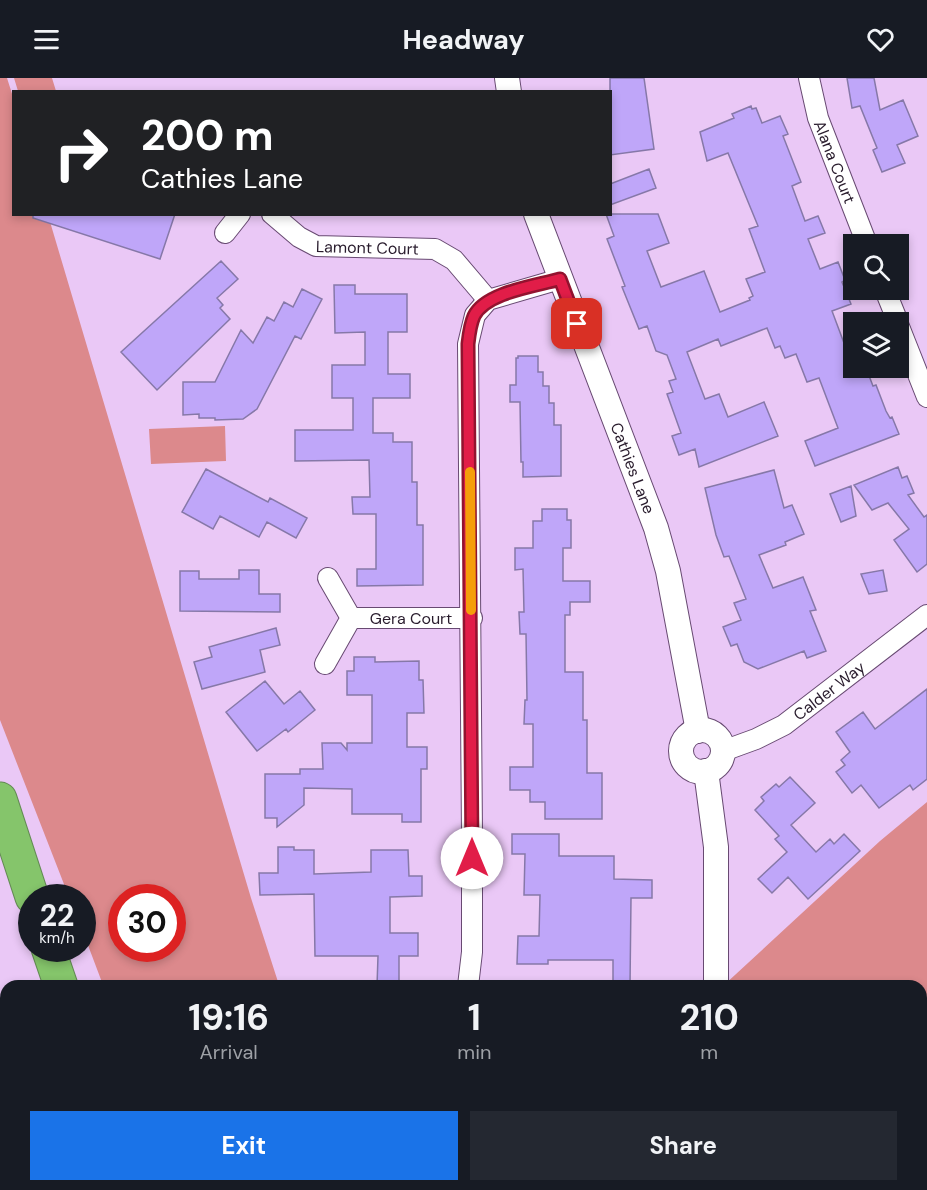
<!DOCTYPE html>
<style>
:root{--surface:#171b24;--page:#242831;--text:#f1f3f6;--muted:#9ea1a6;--accent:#1a73e8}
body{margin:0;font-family:"DM Sans",sans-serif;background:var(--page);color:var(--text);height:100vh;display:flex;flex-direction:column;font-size:22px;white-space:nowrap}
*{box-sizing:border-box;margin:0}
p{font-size:20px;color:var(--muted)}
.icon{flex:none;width:33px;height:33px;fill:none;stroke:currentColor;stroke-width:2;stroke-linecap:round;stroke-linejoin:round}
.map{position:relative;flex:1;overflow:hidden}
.sheet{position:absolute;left:0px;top:902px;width:927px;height:212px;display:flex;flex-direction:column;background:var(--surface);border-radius:18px 18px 0 0;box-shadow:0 3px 9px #0003}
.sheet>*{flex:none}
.guide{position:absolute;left:12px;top:12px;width:600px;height:126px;border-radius:0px;box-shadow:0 3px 9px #0003;background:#202124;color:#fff;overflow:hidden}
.controls{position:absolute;left:843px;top:156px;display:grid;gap:12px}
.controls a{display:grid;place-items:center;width:66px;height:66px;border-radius:0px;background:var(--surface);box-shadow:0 3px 9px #0003;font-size:30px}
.speed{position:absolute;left:18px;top:806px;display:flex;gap:12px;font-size:30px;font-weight:700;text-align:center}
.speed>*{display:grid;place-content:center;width:78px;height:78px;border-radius:50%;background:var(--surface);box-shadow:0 3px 9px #0003;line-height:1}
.speed small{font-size:15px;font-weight:400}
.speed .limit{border:9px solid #d22;background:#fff;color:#111}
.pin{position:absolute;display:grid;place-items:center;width:51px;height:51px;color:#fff;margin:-26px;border-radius:12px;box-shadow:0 3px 9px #0006}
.me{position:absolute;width:66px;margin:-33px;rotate:0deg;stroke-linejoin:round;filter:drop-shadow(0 0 4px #0008)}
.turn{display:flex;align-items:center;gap:21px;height:126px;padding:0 30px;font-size:27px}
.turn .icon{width:78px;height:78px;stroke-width:2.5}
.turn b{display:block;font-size:42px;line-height:51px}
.eta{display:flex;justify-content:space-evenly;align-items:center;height:102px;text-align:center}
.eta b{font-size:36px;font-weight:700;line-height:42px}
.action{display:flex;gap:12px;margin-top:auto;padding:12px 30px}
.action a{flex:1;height:69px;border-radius:0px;background:var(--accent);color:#fff;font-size:24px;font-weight:700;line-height:69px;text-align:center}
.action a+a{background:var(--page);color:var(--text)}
header{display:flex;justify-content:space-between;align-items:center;height:78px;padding:0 30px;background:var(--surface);font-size:27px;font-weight:700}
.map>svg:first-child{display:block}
.built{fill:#dfb9ed}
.green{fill:#dc898c;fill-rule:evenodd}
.building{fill:#bfa6f9;stroke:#8678a8;stroke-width:1.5}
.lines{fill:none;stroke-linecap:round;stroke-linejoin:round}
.minor-casing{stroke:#684a72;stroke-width:22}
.tertiary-casing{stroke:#684a72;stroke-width:26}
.motorway-casing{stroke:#648a55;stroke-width:35}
.minor{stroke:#fff;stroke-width:20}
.tertiary{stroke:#fff;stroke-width:24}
.motorway{stroke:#85c56b;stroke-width:33}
.route-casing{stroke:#92132f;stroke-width:15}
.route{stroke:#e11d48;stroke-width:10}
.slow{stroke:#f59e0b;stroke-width:10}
.labels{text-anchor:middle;stroke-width:5;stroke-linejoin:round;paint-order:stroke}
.street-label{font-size:16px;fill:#281b2c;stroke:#eac8f6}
</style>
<header><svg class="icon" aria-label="menu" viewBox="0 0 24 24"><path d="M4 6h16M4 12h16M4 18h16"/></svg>Headway<svg class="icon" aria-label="heart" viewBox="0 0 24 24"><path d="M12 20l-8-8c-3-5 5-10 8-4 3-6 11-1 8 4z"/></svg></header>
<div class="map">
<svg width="927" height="1112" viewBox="0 0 927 1112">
<rect width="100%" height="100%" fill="#eac8f6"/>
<!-- built -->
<path class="built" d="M490 1107H709L708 1112H490Z"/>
<!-- green -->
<path class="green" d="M0 0H7L14 22V136L48 137 251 820 279 907H103L83 854 82 819H69L0 642ZM122 819H172V870H122Z
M14 0H52L56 13H18Z
M225 348 226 383 151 386 149 351Z
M927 724V1112H727L726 1107H921V908H723L880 763Z
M190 1107H268L244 1112H192Z"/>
<!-- building -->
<path class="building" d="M610 0H644L654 71 610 77Z
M847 0H874L880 32 903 22 918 58 897 67 905 85 882 94 873 72 877 70 860 28 852 30Z
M751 28 752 31 756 30 762 45 780 38 788 56 783 58 801 104 792 108 805 143 818 138 825 155 808 161 820 191 838 184 845 202 842 204 851 226 832 233 844 265 854 261V290H866L873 308 876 307 886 333 890 340 892 339 899 356 815 388 805 363 838 350 819 300 807 304 796 276 785 280 780 268 775 270 767 250 721 268 718 261 687 274 705 321 719 316 728 339 764 324 778 358 699 389 695 371 679 377 672 358 681 355 667 316 673 314 669 303 676 301 667 277 656 273 647 248 639 251 622 209 625 208 607 161 614 158 606 136H658L669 165 647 173 661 209 704 193 720 234 750 222 749 220 753 218 746 201 765 194 749 151 758 148 728 75 707 83 700 54 734 40 732 36Z
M649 91 656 110 610 127V106Z
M33 136H175L160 181 33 140Z
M221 183 238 201 217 220 223 227 220 230 230 241 157 312 121 274Z
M334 207H355V216H407V254H388V296H410V320H373V355H393V364H412V404H417V447H423V507L357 508V491H376V436H353L352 419H370L369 382 295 383V352H353V320H332V287H365V254L335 255Z
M302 211 322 221 301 261 295 258 257 331 243 341 215 342V340H199V336L183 337V304H215L241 252 253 265 267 239 274 243 284 224 293 229Z
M518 278H538V294H543V308H549V325H554V347H561V398L523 399V384H521L520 324H510V307H516V280H518Z
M898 389 902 400 907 398 914 415 908 417 924 439 927 437V486L917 494 894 462 909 451 888 425 872 432 854 407Z
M206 391 268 424 270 420 307 440 296 460 267 444 259 459 220 438 213 451 182 434Z
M774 392 784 430 792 427 804 456 785 464 786 467 759 477 773 510 803 499 816 532 810 533 826 573 807 580 804 573 758 591 744 584 737 566 731 568 723 549 741 542 734 525 746 521 729 478 724 479 716 457 705 410Z
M851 408 856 438 841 444 830 416Z
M542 431H567V442H571V470H563V503H590V524H570V537H565V594H583V642H587V695H602V741H545V724H530V712H510V689H533V646H524L525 622H527L526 556H520L519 534H524L523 491 515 492V470H533V443H542Z
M239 492H259V516H280V534L180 533V493H199V501H239Z
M883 492 887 513 869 516 861 496Z
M276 550 280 567 260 572 265 594 202 611 194 584 212 579 209 569Z
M354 579H375V584L419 583V602H423L424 635H407V669H427V691H421V744H402V736H352V711L304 710V727L277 749V740H265V696H300V691H323L322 665H341L347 672V665H372V617H347V593H354Z
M265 603 284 626 300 613 315 632 288 654 286 651 257 673 226 634Z
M927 611V701L913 712 910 707 879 730 861 707 852 715 836 694 845 687 841 682 850 674 836 654 863 634 875 651Z
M790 699 815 725 791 747 816 774 830 761 834 766 844 756 860 773 808 821 788 799 772 815 758 801 787 774 775 761 779 758 755 732 764 723 761 719 776 706 779 709Z
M512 756H559V778H614V801L652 802V820H631L630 908H613V882H548V886H517L518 858H539L540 817H524L525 776H512Z
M278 769H294V772H314V796L371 794V772H408L409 798H422V818L390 819V855H418V878H399V908H377L378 878H315L314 816 260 817 259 795H278Z"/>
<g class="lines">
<!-- minor casing -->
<g class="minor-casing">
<g id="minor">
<path id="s1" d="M809 0 818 40 867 166"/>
<path id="s2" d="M272 136 299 159 316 168 435 171 454 182 488 222"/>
<path d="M225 155 240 136"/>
<path d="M885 212 898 244"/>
<path d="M898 246 927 319"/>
<path id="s3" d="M351 540H472"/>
<path d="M325 586 351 540 328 500"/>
<path id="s4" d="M723 673 756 661 784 647 927 537"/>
<path d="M468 908 472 874V757L468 266 475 237 488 222 560 201"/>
</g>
</g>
<!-- tertiary casing -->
<g class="tertiary-casing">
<g id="tertiary">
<path d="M507 0 509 14"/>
<path id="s5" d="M536 136 656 450 668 493 698 653"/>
<circle cx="702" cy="673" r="21"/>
<path d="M706 693 716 769V908"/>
<path d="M726 1107 727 1112"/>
<path d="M708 1112 709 1107"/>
</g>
</g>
<!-- motorway casing -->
<g class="motorway-casing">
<path id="motorway" d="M0 721 32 819
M48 870 61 908
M120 1107 121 1112
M155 1107 158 1112"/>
</g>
<!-- minor -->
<use href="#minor" class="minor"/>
<!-- tertiary -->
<use href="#tertiary" class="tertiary"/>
<!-- motorway -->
<use href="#motorway" class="motorway"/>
</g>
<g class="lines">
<!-- route casing -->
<g class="route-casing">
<path id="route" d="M472 780 468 266C469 257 470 247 474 238 486 214 536 208 560 201L577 246"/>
</g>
<!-- route -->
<use href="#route" class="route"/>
<!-- slow -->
<path class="slow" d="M470 394 471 532"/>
</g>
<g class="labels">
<!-- street labels -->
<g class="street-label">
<text dy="6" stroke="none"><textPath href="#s1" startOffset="88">Alana Court</textPath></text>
<text dy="6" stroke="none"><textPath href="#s2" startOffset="106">Lamont Court</textPath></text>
<text dy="6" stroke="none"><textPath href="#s5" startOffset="272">Cathies Lane</textPath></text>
<text dy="6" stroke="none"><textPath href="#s3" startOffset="60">Gera Court</textPath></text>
<text dy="6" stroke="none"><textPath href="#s4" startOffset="123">Calder Way</textPath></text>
</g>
</g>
</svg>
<div class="controls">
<a><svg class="icon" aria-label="search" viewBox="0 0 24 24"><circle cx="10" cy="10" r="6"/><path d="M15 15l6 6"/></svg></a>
<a><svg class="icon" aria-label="layers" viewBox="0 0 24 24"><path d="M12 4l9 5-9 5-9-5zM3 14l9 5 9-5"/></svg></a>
</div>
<div class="speed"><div>22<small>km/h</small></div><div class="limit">30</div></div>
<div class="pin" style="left:577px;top:246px;background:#d93025"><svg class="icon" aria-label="arrive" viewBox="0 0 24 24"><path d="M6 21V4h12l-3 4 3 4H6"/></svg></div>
<svg class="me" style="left:472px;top:780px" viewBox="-20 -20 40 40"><circle r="19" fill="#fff"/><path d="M0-13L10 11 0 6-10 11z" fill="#e11d48"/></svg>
<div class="guide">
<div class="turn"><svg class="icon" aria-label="right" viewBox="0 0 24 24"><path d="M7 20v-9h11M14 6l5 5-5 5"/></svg><div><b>200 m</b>Cathies Lane</div></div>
</div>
<section class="sheet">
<div class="eta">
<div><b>19:16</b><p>Arrival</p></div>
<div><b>1</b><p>min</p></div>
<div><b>210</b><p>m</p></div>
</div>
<div class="action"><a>Exit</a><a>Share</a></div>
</section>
</div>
